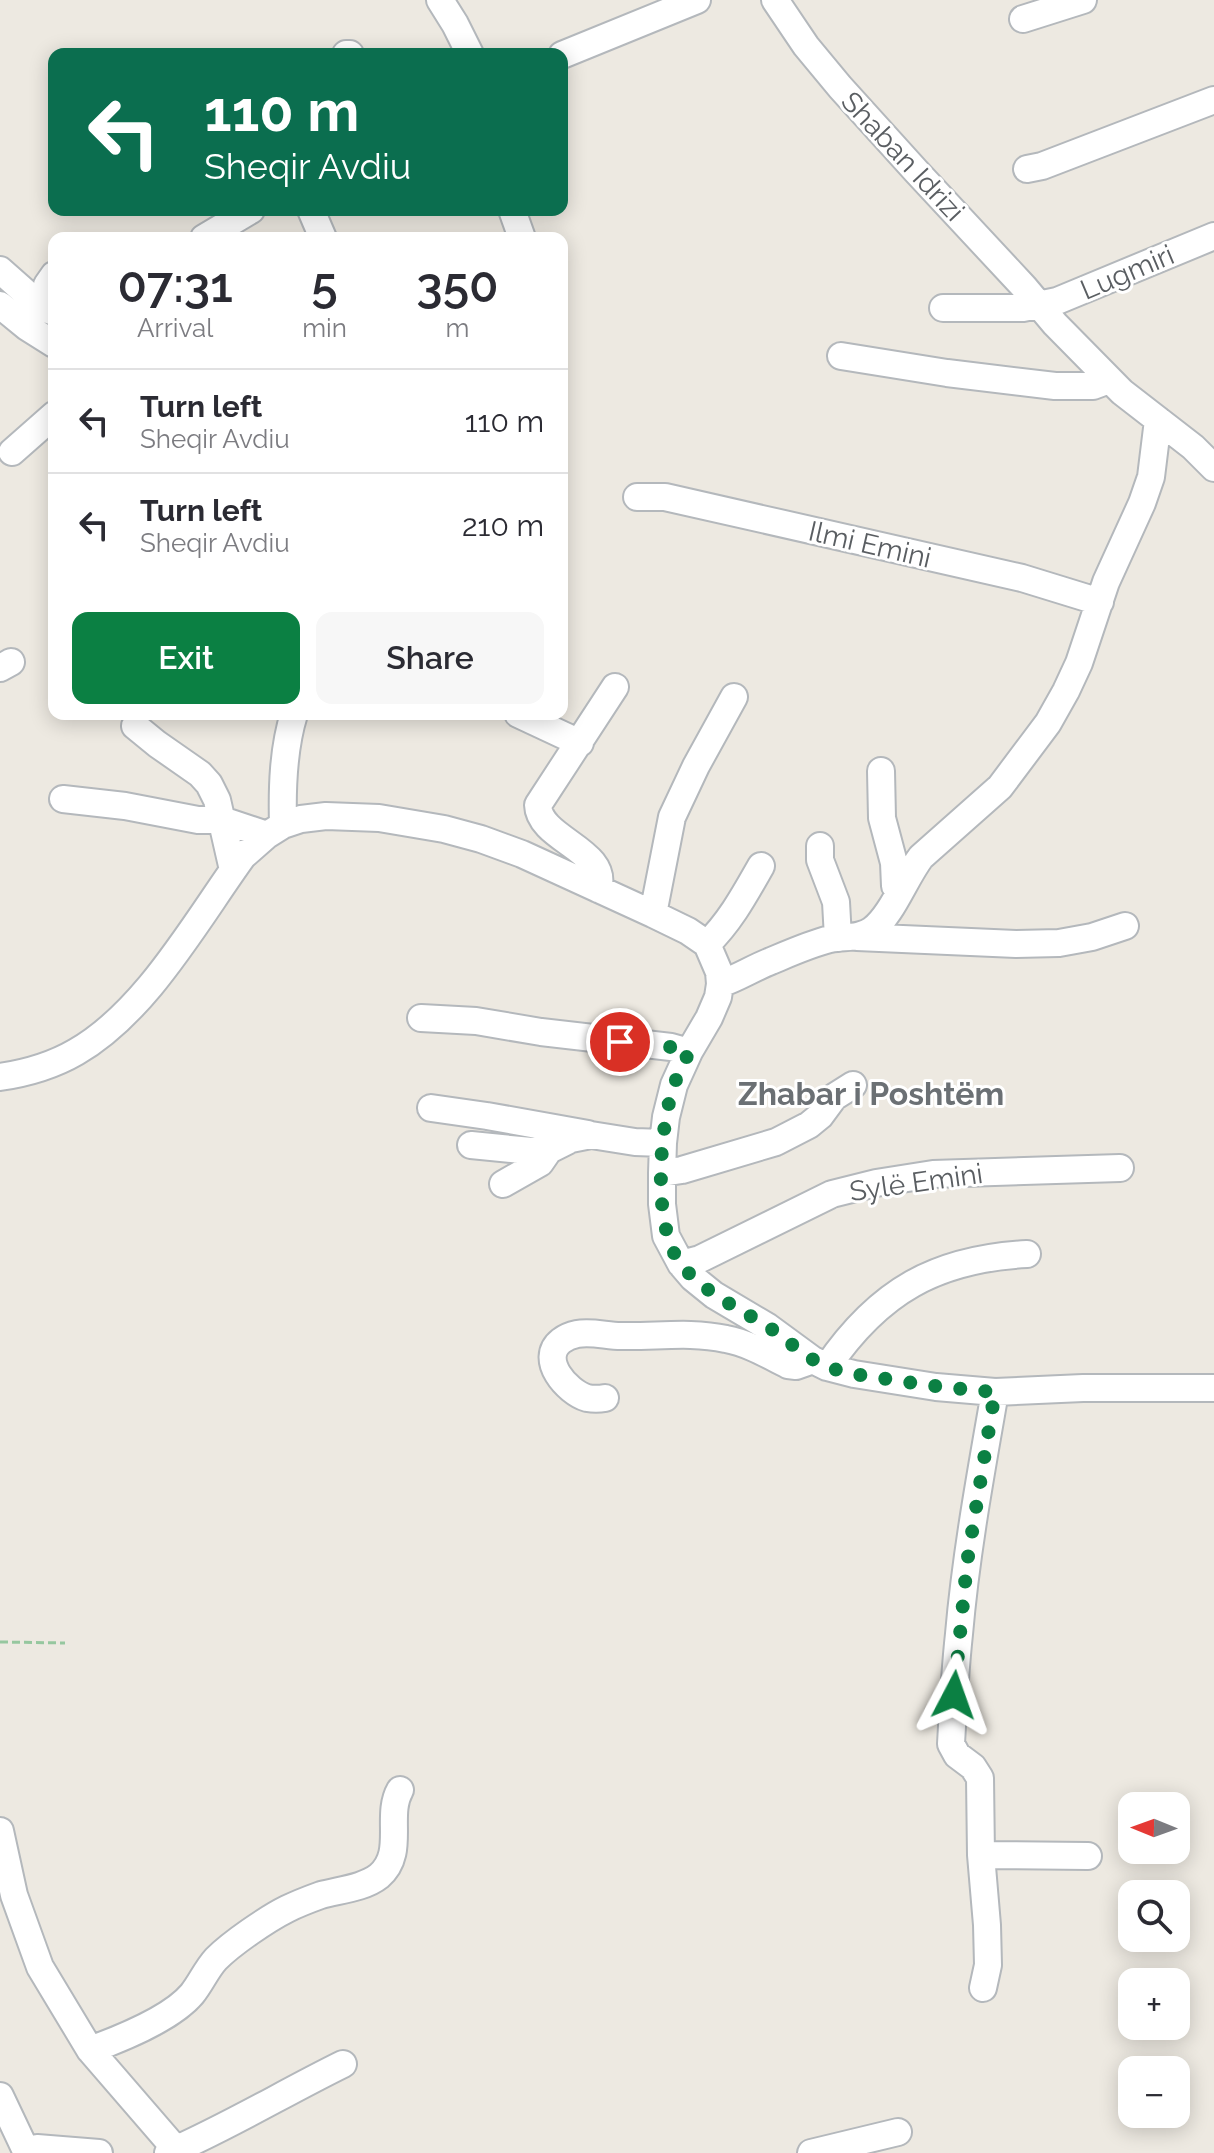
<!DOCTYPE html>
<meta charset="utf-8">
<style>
:root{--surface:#fff;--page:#f7f7f7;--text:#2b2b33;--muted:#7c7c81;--line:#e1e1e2;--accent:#0b8043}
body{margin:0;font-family:Raleway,sans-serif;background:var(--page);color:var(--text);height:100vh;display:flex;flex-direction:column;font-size:30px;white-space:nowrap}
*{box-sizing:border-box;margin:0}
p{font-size:26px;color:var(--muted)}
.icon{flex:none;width:44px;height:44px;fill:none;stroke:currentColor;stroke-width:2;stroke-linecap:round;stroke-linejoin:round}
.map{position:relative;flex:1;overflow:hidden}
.details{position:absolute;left:48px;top:232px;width:520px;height:488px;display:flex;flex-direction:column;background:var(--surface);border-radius:16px;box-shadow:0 4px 20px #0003}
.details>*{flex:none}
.top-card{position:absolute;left:48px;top:48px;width:520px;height:168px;border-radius:16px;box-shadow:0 4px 20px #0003;background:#0b6e4f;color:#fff;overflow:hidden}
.needle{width:52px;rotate:271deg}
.buttons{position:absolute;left:1118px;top:1792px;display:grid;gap:16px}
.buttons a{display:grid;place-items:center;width:72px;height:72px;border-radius:16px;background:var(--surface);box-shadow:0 4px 20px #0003;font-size:40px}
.pin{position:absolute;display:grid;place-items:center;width:68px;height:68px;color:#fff;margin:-34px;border:4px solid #fff;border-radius:50%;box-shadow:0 2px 8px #0007}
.me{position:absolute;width:88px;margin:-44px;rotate:4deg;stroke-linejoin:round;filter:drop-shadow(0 0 6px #0008)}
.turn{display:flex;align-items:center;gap:28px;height:168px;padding:0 24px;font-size:36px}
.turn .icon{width:104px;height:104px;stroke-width:2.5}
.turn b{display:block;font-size:56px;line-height:68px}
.eta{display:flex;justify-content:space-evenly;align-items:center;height:136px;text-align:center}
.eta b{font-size:48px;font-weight:600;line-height:56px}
.button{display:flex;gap:16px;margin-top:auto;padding:16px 24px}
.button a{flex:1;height:92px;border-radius:16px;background:var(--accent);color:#fff;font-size:32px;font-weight:600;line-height:92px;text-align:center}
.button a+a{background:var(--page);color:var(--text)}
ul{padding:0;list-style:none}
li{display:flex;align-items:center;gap:24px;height:104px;padding:0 24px;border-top:2px solid var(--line)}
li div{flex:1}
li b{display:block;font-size:30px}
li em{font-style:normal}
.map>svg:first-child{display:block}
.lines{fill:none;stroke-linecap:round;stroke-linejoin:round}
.minor-casing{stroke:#b4b8bc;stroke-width:30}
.path{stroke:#96c79f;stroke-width:3;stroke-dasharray:8 4;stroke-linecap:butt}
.minor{stroke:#fff;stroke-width:26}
.route{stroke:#0b8043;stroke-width:14;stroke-dasharray:0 25.2}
.labels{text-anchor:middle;stroke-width:6;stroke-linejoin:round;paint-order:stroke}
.street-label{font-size:28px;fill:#5a5e62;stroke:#fff}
.quarter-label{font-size:32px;font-weight:bold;fill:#6b7074;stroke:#fff}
</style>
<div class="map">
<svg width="1214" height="2153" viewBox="0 0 1214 2153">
<rect width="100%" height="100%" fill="#ede9e1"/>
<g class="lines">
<!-- minor casing -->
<g class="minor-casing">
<path id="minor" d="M440 0 455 24 470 54
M775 0 806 46 840 87 916 171 1024 287 1055 324 1122 392 1193 447 1214 468
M1023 19 1083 0
M346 54H350
M562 55 697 0
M1027 169 1042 166 1214 100
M311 210 323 238
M512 210 522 238
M204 238 251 210
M0 270 43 308 54 312
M54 275 47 285 50 295 54 300
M0 305 27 327 54 344
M943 308H1023L1057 301 1214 236
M841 356 947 373 1055 386H1093L1101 383 1106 377
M12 452 54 415
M637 497H665L1022 578 1100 602
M0 668 11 662
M518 714 580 743
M135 726 157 744 200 774 209 784 217 800 233 870
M881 771 882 818 894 863 895 886 899 891
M63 799 125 806 198 820H222L267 835
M283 825C282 788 283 749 294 714
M820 846V860L836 902 838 938
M598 889C610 850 539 840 538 805L615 687
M653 914 672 817 696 766 734 697
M857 937 1016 944 1059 943 1092 937 1125 926
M707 944C730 922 745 894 761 866
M720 984C738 978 753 968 771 961 790 953 810 944 830 939 845 936 859 939 872 930 892 915 905 878 921 857L1000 787 1048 723 1066 691 1079 663 1106 582 1142 503 1151 477 1158 420
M421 1018 476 1021 541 1032 671 1047 689 1052
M0 1077C27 1073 52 1066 76 1052 146 1012 196 921 243 856L267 835 283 825 301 819 326 816 379 818 444 829 481 839 522 854 653 914 688 931 707 944 719 972 720 984 718 997 709 1018 689 1052 674 1085 666 1117 663 1143 662 1173V1204L666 1236 681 1264 693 1278 714 1295 768 1327 813 1360 827 1367 854 1374 936 1387 995 1392 1083 1388H1214
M431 1108 487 1116 588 1134
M471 1145 531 1151 549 1150
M662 1173 682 1170 776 1142 809 1125 820 1116 834 1097 853 1085
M503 1184 540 1163 549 1150 571 1139 591 1135 635 1142 663 1143
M681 1264 700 1259 832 1194 876 1183 933 1174 1120 1168
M827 1367C879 1291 936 1259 1027 1254
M605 1398C599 1399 593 1399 587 1398 567 1392 538 1359 561 1341 565 1338 572 1335 577 1334 591 1331 607 1336 621 1336 656 1337 690 1331 726 1339 748 1343 768 1355 788 1365L796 1366 813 1360
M0 1831 14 1895 40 1967 90 2050 179 2153
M981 1855 1088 1856
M983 1988 988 1965 987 1925 981 1855 980 1778 973 1767 957 1755 951 1744C953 1707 955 1671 959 1634 966 1553 981 1472 995 1392
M90 2050C120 2039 171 2019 192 1994 201 1983 206 1970 216 1959 232 1943 267 1919 287 1909 297 1904 310 1899 321 1895 339 1890 364 1888 379 1876 406 1853 385 1816 400 1790
M0 2096 27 2153
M26 2151 37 2148 99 2153
M168 2153C228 2127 284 2093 343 2064
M811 2153 898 2132"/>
</g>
<!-- path -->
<path class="path" d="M0 1642 65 1643"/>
<!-- minor -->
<use href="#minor" class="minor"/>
</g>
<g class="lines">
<!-- route -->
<path class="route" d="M620 1042 671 1047 689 1052C684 1063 678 1074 674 1085 659 1129 651 1230 683 1267 707 1294 738 1308 767 1326 787 1339 805 1358 828 1367 847 1374 867 1376 887 1379 923 1385 959 1389 995 1392L967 1563 954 1695"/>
</g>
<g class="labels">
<!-- street labels -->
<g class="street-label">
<text transform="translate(903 156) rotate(47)" y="10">Shaban Idrizi</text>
<text transform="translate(1127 272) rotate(-23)" y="10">Lugmiri</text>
<text transform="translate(870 544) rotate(13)" y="10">Ilmi Emini</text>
<text transform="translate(916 1182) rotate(-8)" y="10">Sylë Emini</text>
</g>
<!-- quarter labels -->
<g class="quarter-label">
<text x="871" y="1105">Zhabar i Poshtëm</text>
</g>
</g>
</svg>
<div class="buttons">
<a><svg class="needle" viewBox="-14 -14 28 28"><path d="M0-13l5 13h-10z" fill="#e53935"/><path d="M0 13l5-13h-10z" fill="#7c7c81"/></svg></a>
<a><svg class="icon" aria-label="search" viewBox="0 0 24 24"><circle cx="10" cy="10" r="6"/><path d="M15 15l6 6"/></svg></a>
<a>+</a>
<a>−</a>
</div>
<div class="pin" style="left:620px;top:1042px;background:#d93025"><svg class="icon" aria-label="arrive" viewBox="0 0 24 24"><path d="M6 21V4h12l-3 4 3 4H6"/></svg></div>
<svg class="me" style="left:954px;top:1695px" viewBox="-20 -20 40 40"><path d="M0-17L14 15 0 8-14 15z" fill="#0b8043" stroke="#fff" stroke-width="4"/></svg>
<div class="top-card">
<div class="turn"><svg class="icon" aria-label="left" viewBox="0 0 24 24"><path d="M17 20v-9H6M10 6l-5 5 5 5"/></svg><div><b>110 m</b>Sheqir Avdiu</div></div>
</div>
<section class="details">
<div class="eta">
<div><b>07:31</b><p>Arrival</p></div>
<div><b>5</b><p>min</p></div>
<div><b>350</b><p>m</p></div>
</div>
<ul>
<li><svg class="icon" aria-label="left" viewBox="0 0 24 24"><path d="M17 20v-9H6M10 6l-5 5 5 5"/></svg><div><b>Turn left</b><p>Sheqir Avdiu</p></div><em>110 m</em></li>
<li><svg class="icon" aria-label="left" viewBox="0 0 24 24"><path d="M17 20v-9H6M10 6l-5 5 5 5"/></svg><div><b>Turn left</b><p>Sheqir Avdiu</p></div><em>210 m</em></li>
</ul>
<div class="button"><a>Exit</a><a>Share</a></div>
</section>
</div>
